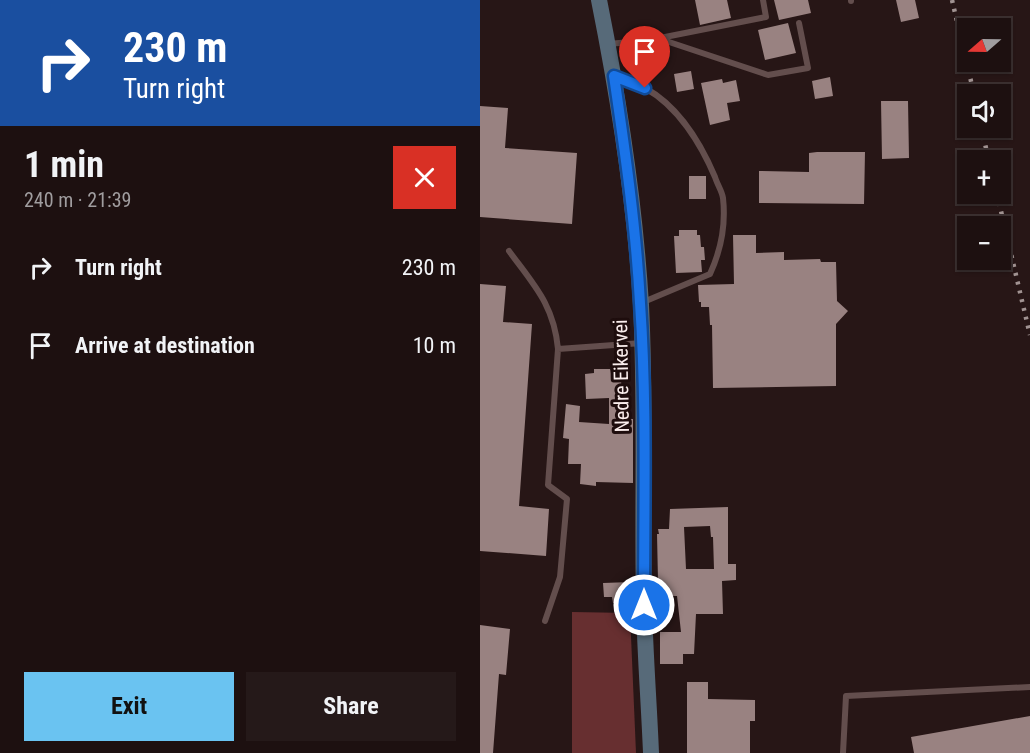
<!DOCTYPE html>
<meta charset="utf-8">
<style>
:root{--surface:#1d1010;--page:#251919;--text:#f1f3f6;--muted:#a09d9f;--line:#3b3030;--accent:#6ac3f1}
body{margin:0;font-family:"Roboto Condensed",sans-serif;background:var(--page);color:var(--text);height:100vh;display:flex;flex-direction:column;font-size:22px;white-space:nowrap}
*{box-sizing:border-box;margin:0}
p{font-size:20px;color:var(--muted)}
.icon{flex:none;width:33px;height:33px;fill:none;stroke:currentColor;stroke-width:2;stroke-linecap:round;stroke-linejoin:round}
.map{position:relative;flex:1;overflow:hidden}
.sheet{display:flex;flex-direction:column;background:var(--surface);width:480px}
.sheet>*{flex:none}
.guide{background:#1a4fa0;color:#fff;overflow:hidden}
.needle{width:39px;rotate:250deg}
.fabs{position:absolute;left:477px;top:18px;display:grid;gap:12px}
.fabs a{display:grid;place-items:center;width:54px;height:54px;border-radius:0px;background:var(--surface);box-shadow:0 2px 4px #0004,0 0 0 2px var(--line);font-size:30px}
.pin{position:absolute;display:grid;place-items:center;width:51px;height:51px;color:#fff;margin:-62px -26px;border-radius:50% 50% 50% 0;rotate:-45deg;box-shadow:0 0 6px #0007}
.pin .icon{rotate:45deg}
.me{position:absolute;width:66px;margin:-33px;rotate:0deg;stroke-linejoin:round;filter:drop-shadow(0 0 4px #0008)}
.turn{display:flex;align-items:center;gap:21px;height:126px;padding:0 24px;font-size:27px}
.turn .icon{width:78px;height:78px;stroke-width:2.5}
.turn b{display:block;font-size:42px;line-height:51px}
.round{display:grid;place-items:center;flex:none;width:63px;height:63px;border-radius:0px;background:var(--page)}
.summary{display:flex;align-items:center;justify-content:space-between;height:102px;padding:0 24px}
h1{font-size:36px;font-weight:700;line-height:45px}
.cta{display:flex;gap:12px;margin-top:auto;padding:12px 24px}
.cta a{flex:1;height:69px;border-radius:0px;background:var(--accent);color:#111;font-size:24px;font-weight:700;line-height:69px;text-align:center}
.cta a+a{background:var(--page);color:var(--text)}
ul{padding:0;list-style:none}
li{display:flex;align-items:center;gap:18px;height:78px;padding:0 24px}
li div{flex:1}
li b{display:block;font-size:22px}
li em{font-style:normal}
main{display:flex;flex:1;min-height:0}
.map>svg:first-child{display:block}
.green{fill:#672f30}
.building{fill:#998281;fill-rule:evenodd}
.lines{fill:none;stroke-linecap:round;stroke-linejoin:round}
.lane{stroke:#634e4d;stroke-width:6}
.secondary{stroke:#576a79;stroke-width:16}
.rail{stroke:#a19392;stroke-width:4.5;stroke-dasharray:3 6;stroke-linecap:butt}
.route-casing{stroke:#114b97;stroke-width:15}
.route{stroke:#1a73e8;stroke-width:10}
.labels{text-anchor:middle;stroke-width:6;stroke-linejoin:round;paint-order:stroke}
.street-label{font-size:20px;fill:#faedec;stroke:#1e0d0d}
</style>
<main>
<section class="sheet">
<div class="guide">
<div class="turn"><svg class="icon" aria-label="right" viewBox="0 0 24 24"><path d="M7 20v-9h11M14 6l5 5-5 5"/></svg><div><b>230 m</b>Turn right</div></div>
</div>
<div class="summary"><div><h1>1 min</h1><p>240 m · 21:39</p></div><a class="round" style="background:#d93025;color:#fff"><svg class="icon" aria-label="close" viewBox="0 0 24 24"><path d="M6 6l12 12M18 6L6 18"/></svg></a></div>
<ul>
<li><svg class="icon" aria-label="right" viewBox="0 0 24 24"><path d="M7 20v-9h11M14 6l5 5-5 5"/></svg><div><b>Turn right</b></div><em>230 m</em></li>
<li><svg class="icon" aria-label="arrive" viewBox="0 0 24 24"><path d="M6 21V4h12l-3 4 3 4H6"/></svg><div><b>Arrive at destination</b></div><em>10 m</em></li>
</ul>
<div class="cta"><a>Exit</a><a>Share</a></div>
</section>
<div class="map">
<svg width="550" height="753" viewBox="0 0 550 753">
<rect width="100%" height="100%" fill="#271616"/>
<!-- green -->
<path class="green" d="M92 612 150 613 156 753H92Z"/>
<!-- building -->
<path class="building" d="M215 0H247L251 18 220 25Z
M294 0H328L331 13 299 20Z
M416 0H435L439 18 421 22Z
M308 23 316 53 285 60 278 30Z
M211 71 214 89 197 92 194 74Z
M350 77 353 96 335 99 332 81Z
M242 79 243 83 256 80 260 101 247 103 250 120 230 125 221 83Z
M401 101H428L429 158 402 159Z
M0 106 28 108 25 148 97 153 92 224 0 217Z
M337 152H385L384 204 279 203V171L329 172V153Z
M209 176H226V199H209Z
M199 230H217V235H220L221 247H224L225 260H221L222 272 196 273 194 236H199Z
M253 235H276V253L304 252V260L340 259 341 262H356L357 301 368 311 356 324V386L233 388 232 325H230L229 307H221V302H219L218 285 254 284Z
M0 284 26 286 23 322 52 324 39 506 69 509 66 556 0 551Z
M114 369H130L131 373H141L142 419H153V483L116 482V486L100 484 101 464H88L89 439 83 438 86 404 100 406 99 422 129 424V398L106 399 105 374 114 373Z
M248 507V564H256V580L242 581 243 614H216L214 654H203V664H180V632H201L197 596H181V581H178L177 534H179L178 529H189L190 509ZM230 526 231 537H233L234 569H206L204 527Z
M151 582 152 603H133L132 597H124L123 583Z
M0 625 30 629 26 675 19 674 13 753H0Z
M207 682H228V699L275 700V721H270V753H207Z
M550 716V753H434L431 737Z"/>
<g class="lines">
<!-- lane -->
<path class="lane" d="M371 1V0
M180 38 286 17 283 0
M129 44 180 39 288 75 328 68 319 23
M135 76C145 80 155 83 165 88 198 106 221 144 235 177 237 184 242 191 243 198 246 225 241 250 230 274L161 303
M29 251C54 285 74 305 78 349
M65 621 80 577 87 499 68 485 78 349 162 343
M363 753 366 696 550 687"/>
<!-- secondary -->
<path class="secondary" d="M119 0C139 100 155 203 161 305 166 405 162 504 164 604 165 653 169 703 171 753"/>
<!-- rail -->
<path class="rail" d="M472 0 494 94
M501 128 509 160
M517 194 550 335"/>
</g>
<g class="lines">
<!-- route casing -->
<g class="route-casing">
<path id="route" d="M164 605C164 504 167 403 160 303 156 227 145 151 134 76L165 88"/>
</g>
<!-- route -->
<use href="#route" class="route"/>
</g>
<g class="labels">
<!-- street labels -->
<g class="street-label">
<text transform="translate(141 376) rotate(-91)" y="7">Nedre Eikervei</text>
</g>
</g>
</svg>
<div class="fabs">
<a><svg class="needle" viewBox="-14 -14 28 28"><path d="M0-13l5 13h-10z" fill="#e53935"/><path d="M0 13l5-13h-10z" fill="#a09d9f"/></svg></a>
<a><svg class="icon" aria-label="sound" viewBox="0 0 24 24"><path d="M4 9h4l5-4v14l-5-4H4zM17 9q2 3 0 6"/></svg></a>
<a>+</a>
<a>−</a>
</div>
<div class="pin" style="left:165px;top:88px;background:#d93025"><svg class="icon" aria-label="arrive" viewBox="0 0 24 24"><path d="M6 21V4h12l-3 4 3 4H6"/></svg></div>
<svg class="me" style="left:164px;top:605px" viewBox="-20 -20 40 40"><circle r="17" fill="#1a73e8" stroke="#fff" stroke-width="3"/><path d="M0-11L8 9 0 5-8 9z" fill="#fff"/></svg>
</div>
</main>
